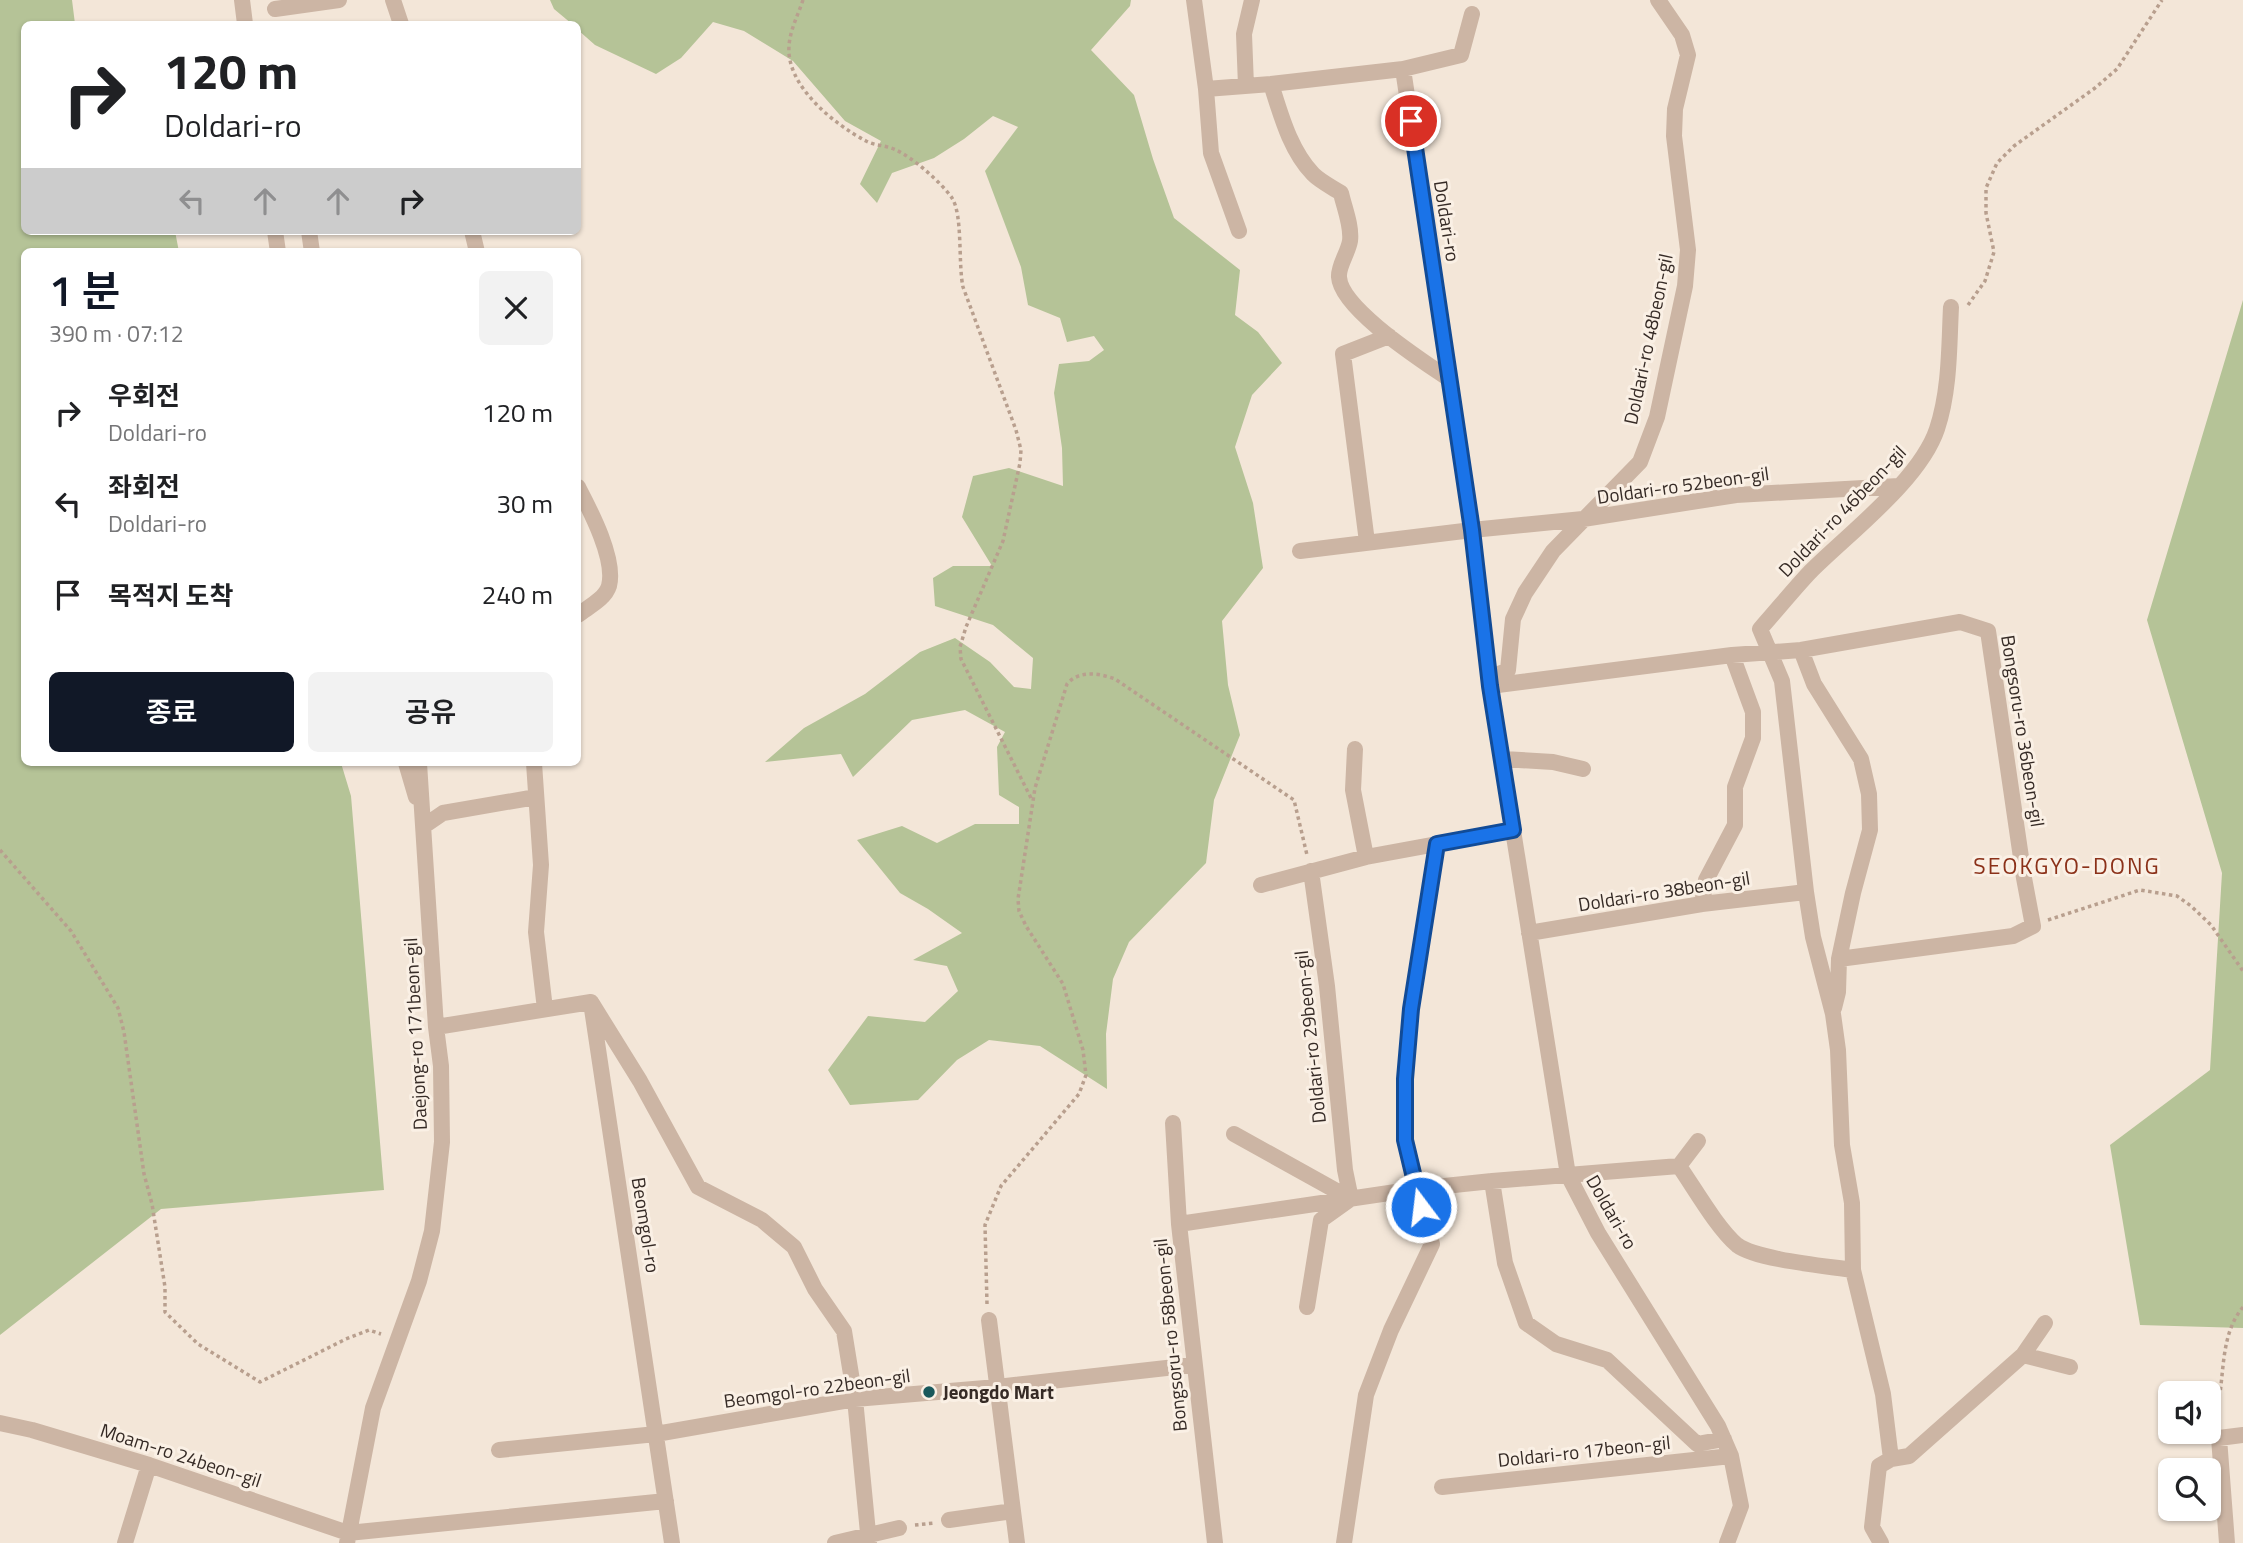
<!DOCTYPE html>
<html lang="ko">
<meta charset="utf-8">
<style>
:root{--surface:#fff;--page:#f2f2f2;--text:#202124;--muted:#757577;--accent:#111827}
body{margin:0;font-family:"Titillium Web","Noto Sans KR",sans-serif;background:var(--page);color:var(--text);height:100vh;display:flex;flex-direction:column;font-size:26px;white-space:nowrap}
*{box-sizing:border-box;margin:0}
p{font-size:23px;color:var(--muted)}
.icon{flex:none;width:38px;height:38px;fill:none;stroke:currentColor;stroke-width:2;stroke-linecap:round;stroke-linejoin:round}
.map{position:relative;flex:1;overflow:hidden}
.drawer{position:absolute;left:21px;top:248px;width:560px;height:518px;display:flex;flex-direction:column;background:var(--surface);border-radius:10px;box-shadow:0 2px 5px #0004}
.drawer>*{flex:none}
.banner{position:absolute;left:21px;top:21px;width:560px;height:214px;border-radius:10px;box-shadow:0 2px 5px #0004;background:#fff;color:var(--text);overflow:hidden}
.controls{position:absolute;left:2158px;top:1381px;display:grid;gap:14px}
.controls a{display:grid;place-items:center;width:63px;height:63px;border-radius:10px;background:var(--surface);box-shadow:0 2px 5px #0004;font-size:35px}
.pin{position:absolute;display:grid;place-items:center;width:60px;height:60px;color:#fff;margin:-30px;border:4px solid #fff;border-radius:50%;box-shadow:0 2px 7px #0007}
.me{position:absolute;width:77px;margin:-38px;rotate:345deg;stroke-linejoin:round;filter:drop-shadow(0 0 5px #0008)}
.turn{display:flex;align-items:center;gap:24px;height:147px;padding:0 28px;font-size:32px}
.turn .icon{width:91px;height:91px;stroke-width:2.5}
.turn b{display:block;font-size:49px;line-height:60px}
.lanes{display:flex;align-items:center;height:66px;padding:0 28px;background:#0003;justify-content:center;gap:35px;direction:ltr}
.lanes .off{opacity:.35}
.round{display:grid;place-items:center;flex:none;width:74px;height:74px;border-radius:10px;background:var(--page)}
.summary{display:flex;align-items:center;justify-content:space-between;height:119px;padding:0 28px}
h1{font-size:42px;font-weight:600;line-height:52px;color:var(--accent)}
.action{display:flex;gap:14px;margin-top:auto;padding:14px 28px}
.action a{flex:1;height:80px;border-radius:10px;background:var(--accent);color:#fff;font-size:28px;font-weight:600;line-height:80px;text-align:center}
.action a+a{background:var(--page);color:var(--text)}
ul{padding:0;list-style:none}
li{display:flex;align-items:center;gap:21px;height:91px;padding:0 28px}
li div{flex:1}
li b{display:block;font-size:26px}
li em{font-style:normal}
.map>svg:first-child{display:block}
.green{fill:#b5c397}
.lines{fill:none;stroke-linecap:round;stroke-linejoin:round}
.path{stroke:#b89f8e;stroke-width:3.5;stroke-dasharray:3.5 3.5;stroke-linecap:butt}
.street{stroke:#ccb5a4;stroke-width:16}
.route-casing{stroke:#114b97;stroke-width:18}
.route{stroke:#1a73e8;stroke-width:12}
.poi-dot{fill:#19585b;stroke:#faf0e5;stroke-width:2.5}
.labels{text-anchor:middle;stroke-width:6;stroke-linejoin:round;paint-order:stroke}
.street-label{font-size:19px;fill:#362b26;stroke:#faf0e5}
.poi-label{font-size:19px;font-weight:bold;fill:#362b26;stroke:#faf0e5;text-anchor:start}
.quarter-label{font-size:23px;letter-spacing:2px;fill:#8b3119;stroke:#faf0e5}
</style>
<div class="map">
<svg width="2243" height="1543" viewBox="0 0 2243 1543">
<rect width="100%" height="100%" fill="#f3e6d8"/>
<!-- green -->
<path class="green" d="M0 0H72L75 24H24V231H175L179 252H24V763H341L351 796 384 1190 161 1209 0 1335Z
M550 0H1131L1130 6 1091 50 1134 95 1153 159 1174 218 1240 270 1235 315 1258 332 1282 363 1252 395 1235 447 1253 503 1263 568 1222 621 1228 685 1240 735 1214 800 1206 863 1129 942 1113 979 1106 1034 1107 1089 1040 1046 989 1040 957 1060 918 1100 850 1105 828 1070 868 1016 925 1022 958 991 947 966 913 960 962 933 928 909 900 893 857 840 902 826 937 843 975 824H1019V807L999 795 997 747 1005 732 965 710 912 720 853 777 841 754 765 762 804 728 865 694 920 652 955 638 990 662 1014 687 1031 689 1033 658 993 625 935 606 933 578 953 566H992L962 517 973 476 1009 468 1063 486 1062 448 1054 393 1059 364 1089 361 1104 350 1094 336 1067 342 1060 318 1028 305 1021 267 985 171 1018 127 993 116 964 139 934 158 892 173 877 203 860 184 881 141 845 121 793 61 744 31 713 22 681 58 656 74 595 45 578 30V24H572L554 9Z
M2243 300V1328L2140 1325 2110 1145 2210 1070 2222 873 2147 620Z"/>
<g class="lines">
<!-- path -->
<path class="path" d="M803 0C798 15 790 30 789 46 786 86 834 124 866 141 875 146 886 145 896 150 912 157 942 183 952 198 963 215 958 264 963 287L1016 430 1021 450 1020 463 1003 541 966 627 960 647 961 659 1031 798
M1968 305 1985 281 1994 252 1986 213V188L1997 163 2014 146 2095 88 2117 69 2162 0
M0 850 71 931 118 1008 124 1032 144 1174 152 1204 165 1287V1312L198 1344 260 1382 346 1339 369 1330 381 1334
M2048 920 2140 890 2177 896 2191 906 2211 925 2243 971
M987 1304 985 1225 1001 1186 1079 1094 1086 1075 1083 1050 1063 984 1026 926 1019 911 1018 899 1035 788 1067 684C1079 670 1099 673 1115 679L1294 800 1307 855
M2215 1423 2209 1396 2220 1393C2224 1364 2223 1331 2243 1307
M915 1525 935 1523"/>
<!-- street -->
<path class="street" d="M242 0 245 24
M393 0 401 24
M1194 0 1206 89 1211 153 1239 231
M275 9 339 0
M1403 69 1472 530 1490 686 1568 1175 1598 1233 1718 1426 1731 1456 1741 1506 1727 1543
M1271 84C1281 115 1290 150 1313 174 1321 182 1332 187 1341 193 1344 207 1352 226 1350 241 1348 253 1338 266 1339 277 1341 309 1423 361 1449 379
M1246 86 1244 34 1252 0
M1206 89 1271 84 1403 69 1461 55 1472 14
M275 231 278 252
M309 231 312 252
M472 231 477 252
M578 487C590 510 616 559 609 586 605 599 588 607 578 615
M1367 542 1343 354 1389 336
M1300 551 1472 530 1583 519 1736 495 1899 486
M1801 650 1814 684 1861 759 1869 794 1870 830 1853 893 1839 959 1838 992 1834 1008
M1489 678 1508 670 1513 619 1525 593 1553 551 1640 462 1657 417 1685 286 1688 250 1674 136 1675 109 1688 55 1682 35 1658 0
M1490 686 1732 655 1801 650 1960 622 1988 631 2024 878 2033 926 2013 936 1839 959
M1355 749 1353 790 1366 857
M1503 759 1553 762 1583 769
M406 763 416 797
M534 763 541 865 536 932 545 1009
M424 826 443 813 536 797
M1311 871 1327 986 1345 1170 1351 1199
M1261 885 1366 857 1513 830
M1702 904 1706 880 1735 825V787L1753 738V712L1732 655
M1529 933 1702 904 1806 892
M591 1002 640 1081 698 1187 762 1220 794 1247 815 1289 844 1331 855 1399 869 1543
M592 1009 672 1543
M436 1027 591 1002
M1173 1123 1179 1224 1215 1543
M1234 1134 1351 1199
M1679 1166 1698 1141
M1492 1181 1505 1263 1526 1323 1556 1344 1607 1360 1697 1444 1724 1439
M1179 1224 1416 1189 1492 1181 1679 1166C1695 1189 1717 1228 1737 1245 1757 1260 1827 1266 1853 1270
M1307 1307 1321 1220 1349 1200
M989 1320 1017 1543
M2023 1355 2045 1323
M0 1423 32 1430 149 1465 348 1533 666 1501
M499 1450 656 1434 855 1399 997 1387 1193 1365
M1891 1459 1909 1456 2023 1355 2070 1367
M1442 1487 1731 1456
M949 1520 1013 1511
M125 1543 149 1465
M347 1543 373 1408 419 1281 432 1231 442 1142 441 1066 436 1027 419 763
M835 1543 899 1528
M1344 1543 1366 1395 1391 1330 1432 1244 1405 1140V1079L1411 1009 1437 844
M1881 1543 1872 1527 1879 1466 1891 1459 1883 1394 1853 1270 1852 1203 1842 1145 1838 1050 1833 1014 1813 937 1806 892 1782 681 1760 629C1777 610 1793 590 1810 572 1849 533 1920 480 1937 429 1950 390 1949 346 1951 307
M2227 1543 2219 1438 2243 1435"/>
</g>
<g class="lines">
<!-- route casing -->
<g class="route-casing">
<path id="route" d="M1411 121 1472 530 1490 686 1513 830 1437 844 1411 1009 1405 1079V1140L1421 1207"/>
</g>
<!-- route -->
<use href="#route" class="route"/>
</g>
<!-- markers -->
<circle class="poi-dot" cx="929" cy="1392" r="7"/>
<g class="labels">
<!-- street labels -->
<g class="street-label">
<text transform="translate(1447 221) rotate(81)" y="7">Doldari-ro</text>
<text transform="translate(1648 339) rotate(-78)" y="7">Doldari-ro 48beon-gil</text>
<text transform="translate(1683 485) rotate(-8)" y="7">Doldari-ro 52beon-gil</text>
<text transform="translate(1842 511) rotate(-46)" y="7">Doldari-ro 46beon-gil</text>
<text transform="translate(2023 731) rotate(81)" y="7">Bongsoru-ro 36beon-gil</text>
<text transform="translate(1664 891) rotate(-9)" y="7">Doldari-ro 38beon-gil</text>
<text transform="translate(415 1034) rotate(-93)" y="7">Daejong-ro 171beon-gil</text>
<text transform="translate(1310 1037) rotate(-96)" y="7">Doldari-ro 29beon-gil</text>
<text transform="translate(1612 1212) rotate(60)" y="7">Doldari-ro</text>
<text transform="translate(646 1225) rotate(81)" y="7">Beomgol-ro</text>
<text transform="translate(1170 1335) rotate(-96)" y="7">Bongsoru-ro 58beon-gil</text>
<text transform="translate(817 1388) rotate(-8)" y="7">Beomgol-ro 22beon-gil</text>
<text transform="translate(1584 1451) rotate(-6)" y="7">Doldari-ro 17beon-gil</text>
<text transform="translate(181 1455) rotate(18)" y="7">Moam-ro 24beon-gil</text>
</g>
<!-- poi labels -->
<g class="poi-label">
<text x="943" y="1399">Jeongdo Mart</text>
</g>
<!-- quarter labels -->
<g class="quarter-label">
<text x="2067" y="874">SEOKGYO-DONG</text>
</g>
</g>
</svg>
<div class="controls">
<a><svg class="icon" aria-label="sound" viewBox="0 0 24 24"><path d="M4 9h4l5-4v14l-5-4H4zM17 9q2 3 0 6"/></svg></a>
<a><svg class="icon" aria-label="search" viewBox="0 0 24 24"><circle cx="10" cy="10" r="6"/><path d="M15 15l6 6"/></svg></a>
</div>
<div class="pin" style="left:1411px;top:121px;background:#d93025"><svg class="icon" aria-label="arrive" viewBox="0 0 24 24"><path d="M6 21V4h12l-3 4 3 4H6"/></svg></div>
<svg class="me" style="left:1421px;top:1207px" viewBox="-20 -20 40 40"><circle r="17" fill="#1a73e8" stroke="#fff" stroke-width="3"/><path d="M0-11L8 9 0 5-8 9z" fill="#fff"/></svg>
<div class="banner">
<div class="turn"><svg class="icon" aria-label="right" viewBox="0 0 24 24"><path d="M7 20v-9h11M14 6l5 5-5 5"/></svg><div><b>120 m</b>Doldari-ro</div></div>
<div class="lanes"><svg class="icon off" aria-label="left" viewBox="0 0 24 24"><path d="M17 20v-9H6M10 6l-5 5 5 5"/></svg><svg class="icon off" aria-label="ahead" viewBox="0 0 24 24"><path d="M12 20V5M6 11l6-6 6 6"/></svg><svg class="icon off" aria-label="ahead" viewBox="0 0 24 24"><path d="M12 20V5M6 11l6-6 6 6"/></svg><svg class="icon" aria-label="right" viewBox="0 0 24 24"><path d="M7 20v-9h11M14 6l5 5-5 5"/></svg></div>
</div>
<section class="drawer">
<div class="summary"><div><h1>1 분</h1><p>390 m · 07:12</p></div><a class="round"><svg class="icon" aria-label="close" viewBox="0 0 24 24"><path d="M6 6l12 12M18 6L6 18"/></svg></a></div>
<ul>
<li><svg class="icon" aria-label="right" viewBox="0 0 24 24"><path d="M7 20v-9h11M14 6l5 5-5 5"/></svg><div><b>우회전</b><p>Doldari-ro</p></div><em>120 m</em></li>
<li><svg class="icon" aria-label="left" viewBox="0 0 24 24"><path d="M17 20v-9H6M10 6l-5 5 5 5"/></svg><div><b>좌회전</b><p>Doldari-ro</p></div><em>30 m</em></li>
<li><svg class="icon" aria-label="arrive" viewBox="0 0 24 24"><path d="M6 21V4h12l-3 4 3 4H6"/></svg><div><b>목적지 도착</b></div><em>240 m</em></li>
</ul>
<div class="action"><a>종료</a><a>공유</a></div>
</section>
</div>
